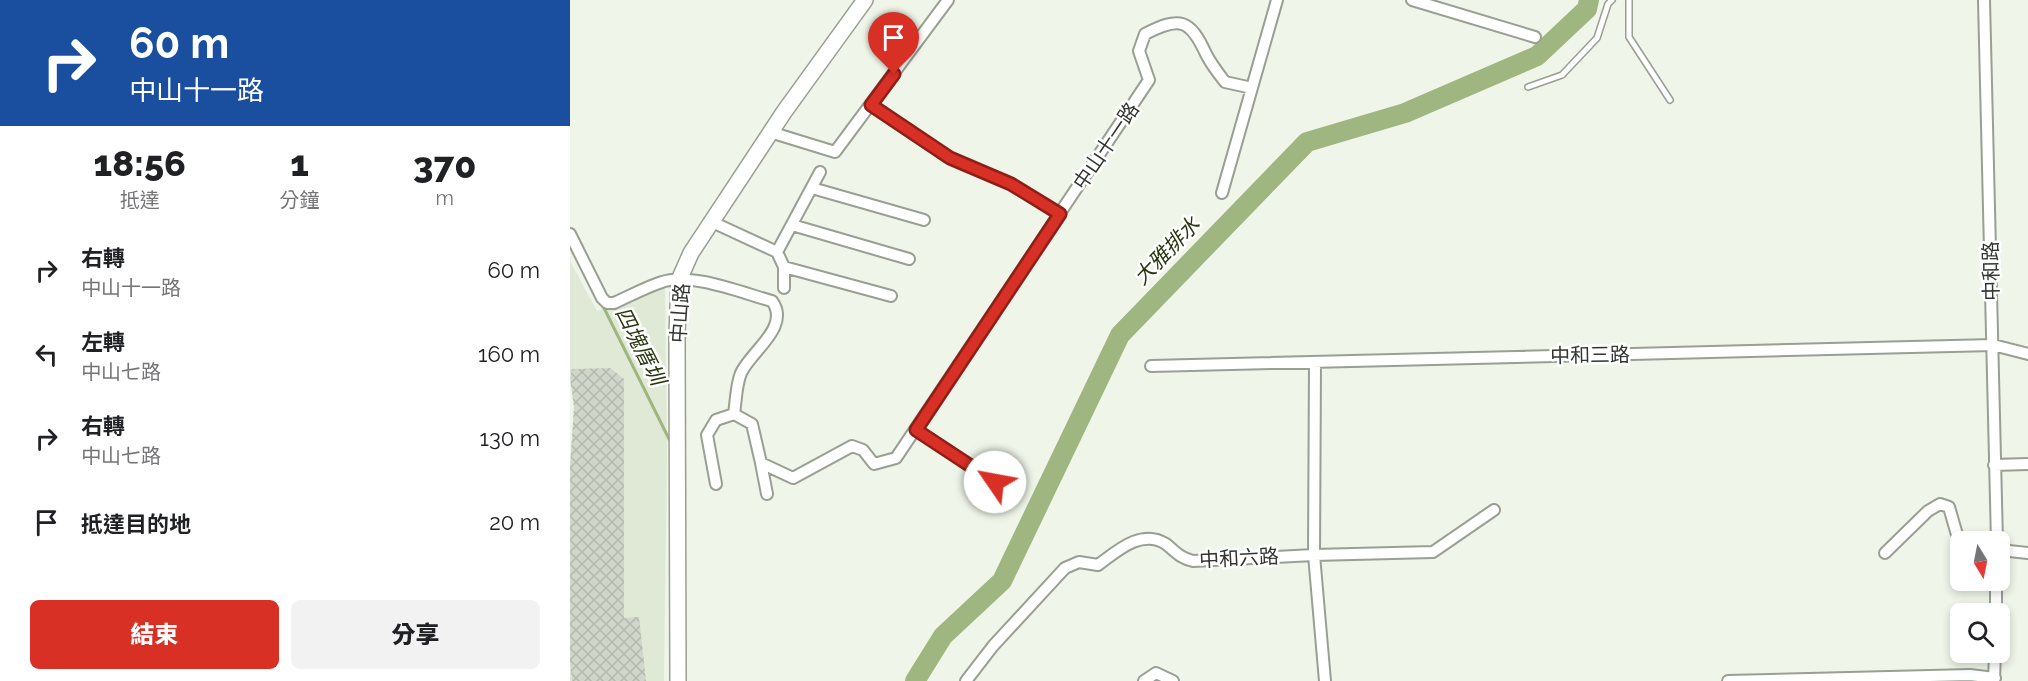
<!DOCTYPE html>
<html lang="zh-TW">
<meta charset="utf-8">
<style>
:root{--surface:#fff;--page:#f2f2f2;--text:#202124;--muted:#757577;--accent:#d93025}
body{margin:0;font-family:Raleway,"Noto Sans TC",sans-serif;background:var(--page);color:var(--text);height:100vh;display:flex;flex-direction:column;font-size:22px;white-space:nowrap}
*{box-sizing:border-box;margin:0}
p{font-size:20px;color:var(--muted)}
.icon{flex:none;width:33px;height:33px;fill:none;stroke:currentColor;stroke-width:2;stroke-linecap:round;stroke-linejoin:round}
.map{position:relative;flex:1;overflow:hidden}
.details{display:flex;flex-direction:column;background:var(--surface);width:570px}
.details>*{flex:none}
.guide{background:#1a4fa0;color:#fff;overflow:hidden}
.needle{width:39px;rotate:170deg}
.tools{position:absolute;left:1380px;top:531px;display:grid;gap:12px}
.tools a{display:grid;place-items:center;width:60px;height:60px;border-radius:9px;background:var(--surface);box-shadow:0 3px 9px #0003;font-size:30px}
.pin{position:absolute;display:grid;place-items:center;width:51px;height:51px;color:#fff;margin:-62px -26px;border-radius:50% 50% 50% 0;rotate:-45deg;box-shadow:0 0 6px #0007}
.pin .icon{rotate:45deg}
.me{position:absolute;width:66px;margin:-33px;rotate:303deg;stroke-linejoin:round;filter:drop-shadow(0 0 4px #0008)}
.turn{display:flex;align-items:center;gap:21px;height:126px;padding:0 30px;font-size:27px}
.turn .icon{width:78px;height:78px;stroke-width:2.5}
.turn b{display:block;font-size:42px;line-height:51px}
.eta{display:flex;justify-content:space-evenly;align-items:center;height:102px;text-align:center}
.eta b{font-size:36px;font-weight:800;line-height:42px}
.cta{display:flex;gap:12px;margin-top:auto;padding:12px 30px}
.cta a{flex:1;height:69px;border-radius:9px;background:var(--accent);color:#fff;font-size:24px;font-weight:800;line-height:69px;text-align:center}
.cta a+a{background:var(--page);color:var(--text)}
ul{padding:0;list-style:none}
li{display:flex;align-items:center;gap:18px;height:84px;padding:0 30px}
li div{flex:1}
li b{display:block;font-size:22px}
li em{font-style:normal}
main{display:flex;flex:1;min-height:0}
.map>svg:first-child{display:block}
.built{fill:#e0e9d5}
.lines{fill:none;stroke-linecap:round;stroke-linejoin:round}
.stream{stroke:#9fb680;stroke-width:3}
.river{stroke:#9fb680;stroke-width:20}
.building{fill:url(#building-cross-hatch)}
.service-casing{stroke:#999f93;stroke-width:8}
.minor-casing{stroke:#999f93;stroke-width:14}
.secondary-casing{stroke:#999f93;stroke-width:18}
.service{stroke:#fff;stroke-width:5}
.minor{stroke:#fff;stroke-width:10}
.secondary{stroke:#fff;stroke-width:15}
.route-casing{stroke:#8d1f18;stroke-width:15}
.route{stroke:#d93025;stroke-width:10}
.labels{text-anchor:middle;stroke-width:5;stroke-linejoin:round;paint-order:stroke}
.street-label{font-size:20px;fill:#323530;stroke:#fff}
.water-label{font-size:21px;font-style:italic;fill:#28370f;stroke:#fff}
</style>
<main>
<section class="details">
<div class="guide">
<div class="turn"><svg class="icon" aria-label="right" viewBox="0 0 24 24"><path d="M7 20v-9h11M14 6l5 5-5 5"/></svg><div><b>60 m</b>中山十一路</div></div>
</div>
<div class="eta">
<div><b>18:56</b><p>抵達</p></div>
<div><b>1</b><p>分鐘</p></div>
<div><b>370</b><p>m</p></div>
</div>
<ul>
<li><svg class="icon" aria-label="right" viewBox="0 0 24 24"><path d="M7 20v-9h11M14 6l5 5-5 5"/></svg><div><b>右轉</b><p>中山十一路</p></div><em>60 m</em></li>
<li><svg class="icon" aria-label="left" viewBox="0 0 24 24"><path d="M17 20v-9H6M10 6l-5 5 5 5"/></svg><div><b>左轉</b><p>中山七路</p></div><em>160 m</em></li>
<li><svg class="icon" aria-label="right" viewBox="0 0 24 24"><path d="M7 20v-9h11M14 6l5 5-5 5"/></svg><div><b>右轉</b><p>中山七路</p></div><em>130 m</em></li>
<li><svg class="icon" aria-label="arrive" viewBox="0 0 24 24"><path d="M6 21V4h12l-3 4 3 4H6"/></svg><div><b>抵達目的地</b></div><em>20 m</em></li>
</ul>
<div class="cta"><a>結束</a><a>分享</a></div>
</section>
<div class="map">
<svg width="1458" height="681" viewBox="0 0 1458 681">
<defs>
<pattern id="building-cross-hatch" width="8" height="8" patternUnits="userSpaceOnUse" patternTransform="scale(1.5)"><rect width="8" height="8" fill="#d1d6ca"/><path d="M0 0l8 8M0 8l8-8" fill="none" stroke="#b4b8ae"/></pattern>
</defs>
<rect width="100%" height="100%" fill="#eff5e8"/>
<!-- built -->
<path class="built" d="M0 261 27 311 95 287 97 451 94 681H0V571L11 401 0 373Z"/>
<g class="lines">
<!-- stream -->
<path class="stream" d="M32 304 101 443"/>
<!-- river -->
<path class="river" d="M345 681 373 636 432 581 550 335 737 142 835 113 967 56 1017 9 1019 0"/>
</g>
<!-- building -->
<path class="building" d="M40 368 54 379V618L69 617 76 681H2L0 661V466L4 407 0 378 2 369Z"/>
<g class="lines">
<!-- service casing -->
<g class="service-casing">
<path id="service" d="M1059 0V37L1100 100
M958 87 992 75 1027 38 1038 4 1042 0"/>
</g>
<!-- minor casing -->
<g class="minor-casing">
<path id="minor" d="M842 0 965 37
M1414 0 1427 542
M301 105 380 158 441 184 490 214
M200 132 265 152 378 0
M242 188 354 220
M652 193 707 0
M140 221 207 252
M222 225 339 259
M0 234 32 298 37 303H44C60 296 76 287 92 282 121 272 172 293 202 301 221 327 181 351 171 373 166 385 166 401 164 414
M214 267 321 296
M214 288V267L207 252 250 172
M745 362 744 555 755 681
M581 366 1423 345 1458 354
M164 414 182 424 191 463 223 478 282 446 293 450 304 464 326 458 579 80 569 51 575 34C610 16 620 19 636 54 641 64 648 73 655 82L682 88
M346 430 425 482
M191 463 197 494
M1424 465 1458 464
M146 484 137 435 146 420 164 414
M1430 550 1458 553
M1315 553 1358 511 1370 504 1379 507 1390 545
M1426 614V580
M396 681 423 646 495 568 509 562 528 565C546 552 571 528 596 544 606 552 610 558 623 561L744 555 863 552 924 510
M574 681 586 673 603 681
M1158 681 1400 675 1425 678
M1424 681 1425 652"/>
</g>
<!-- secondary casing -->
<g class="secondary-casing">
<path id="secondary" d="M108 681 107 334 109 280 121 253 214 112 295 0"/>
</g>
<!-- service -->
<use href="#service" class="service"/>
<!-- minor -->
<use href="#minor" class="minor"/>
<!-- secondary -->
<use href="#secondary" class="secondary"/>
</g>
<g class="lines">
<!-- route casing -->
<g class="route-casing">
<path id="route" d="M324 74 301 105 380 158 441 184 490 214 346 430 425 482"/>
</g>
<!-- route -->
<use href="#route" class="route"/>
</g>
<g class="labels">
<!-- street labels -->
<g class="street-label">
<text transform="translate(536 146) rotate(-56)" y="7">中山十一路</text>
<text transform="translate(1421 271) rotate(-91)" y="7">中和路</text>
<text transform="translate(110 313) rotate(-86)" y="7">中山路</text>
<text transform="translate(1020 355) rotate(-1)" y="7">中和三路</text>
<text transform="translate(669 558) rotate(-3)" y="7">中和六路</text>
</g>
<!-- water labels -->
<g class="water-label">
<text transform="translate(597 251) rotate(-46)" y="7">大雅排水</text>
<text transform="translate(70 346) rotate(63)" y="7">四塊厝圳</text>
</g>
</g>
</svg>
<div class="tools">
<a><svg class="needle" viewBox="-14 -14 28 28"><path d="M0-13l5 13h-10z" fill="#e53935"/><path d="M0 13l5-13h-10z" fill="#757577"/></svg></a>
<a><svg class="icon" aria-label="search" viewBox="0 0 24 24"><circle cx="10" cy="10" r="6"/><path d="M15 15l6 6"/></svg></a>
</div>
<div class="pin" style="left:324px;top:74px;background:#d93025"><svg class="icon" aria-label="arrive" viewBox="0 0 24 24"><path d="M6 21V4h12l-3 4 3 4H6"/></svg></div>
<svg class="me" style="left:425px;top:482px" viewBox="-20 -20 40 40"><circle r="19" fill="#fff"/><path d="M0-13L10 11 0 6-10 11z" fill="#d93025"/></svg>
</div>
</main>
